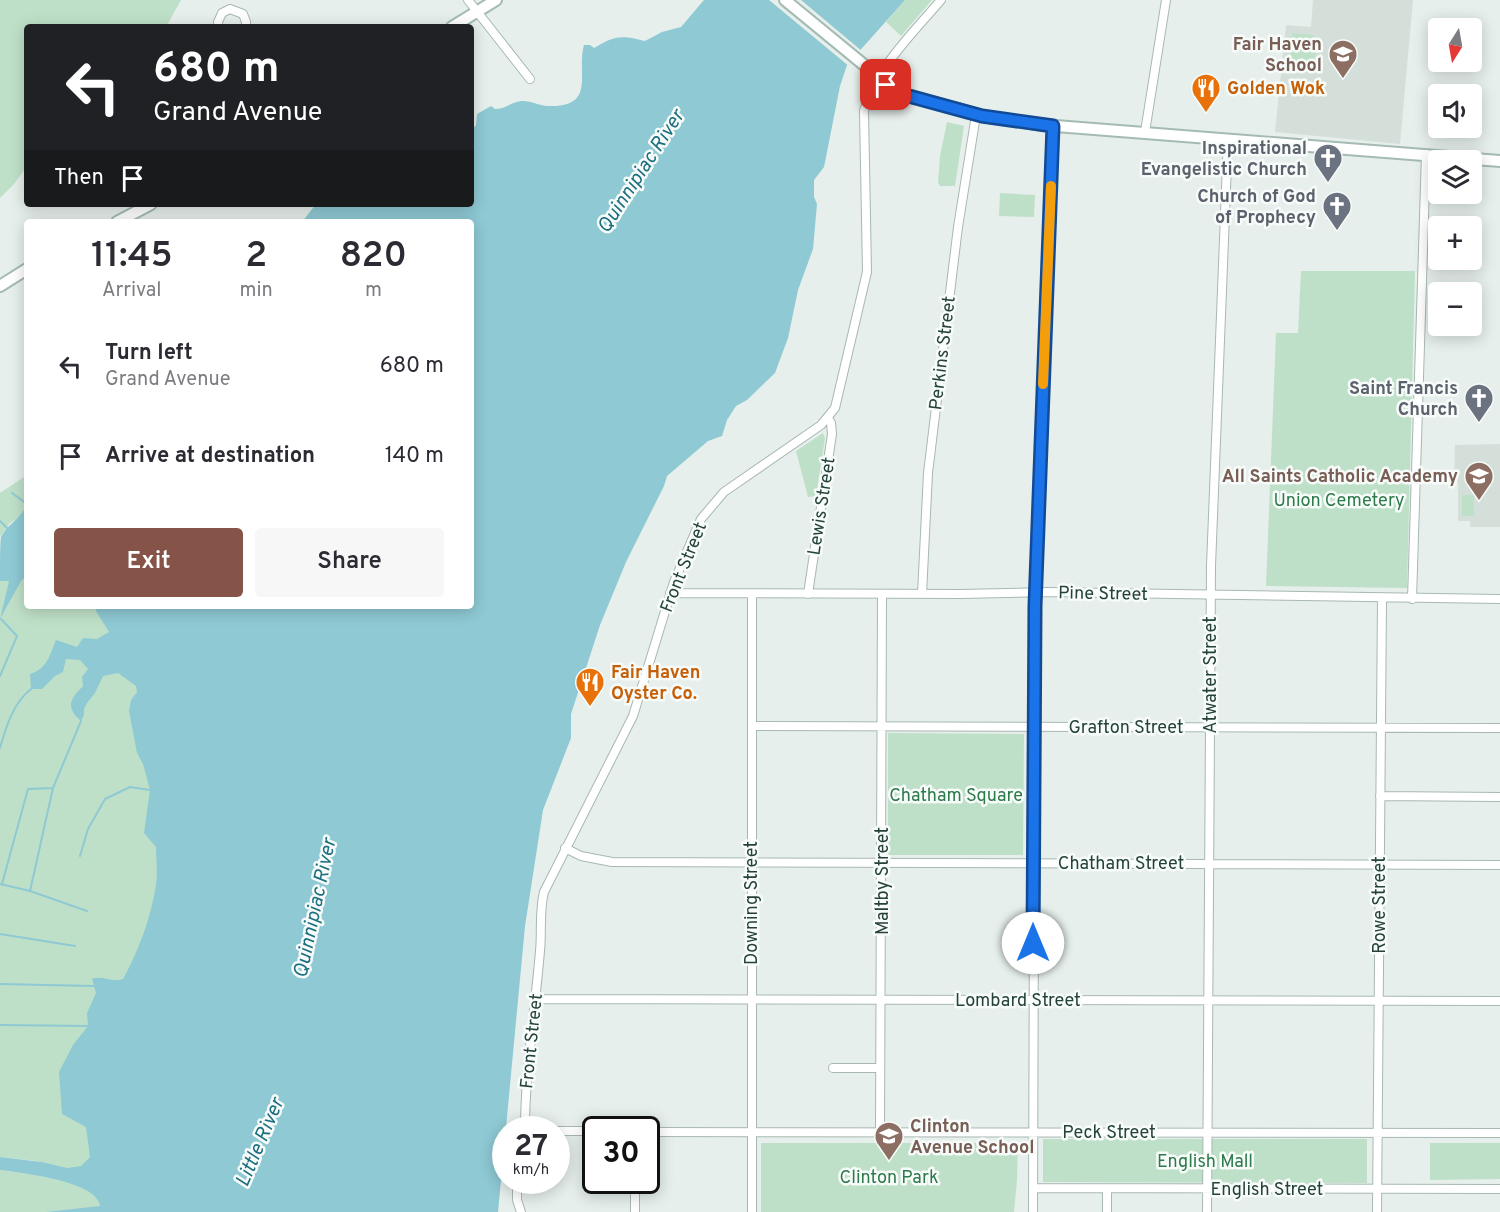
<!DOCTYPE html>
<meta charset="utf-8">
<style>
:root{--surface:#fff;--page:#f7f7f7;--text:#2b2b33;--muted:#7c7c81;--accent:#855347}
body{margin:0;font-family:Overpass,sans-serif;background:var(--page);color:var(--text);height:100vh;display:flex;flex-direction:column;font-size:22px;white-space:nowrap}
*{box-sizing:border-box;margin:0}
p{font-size:20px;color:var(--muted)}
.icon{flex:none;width:33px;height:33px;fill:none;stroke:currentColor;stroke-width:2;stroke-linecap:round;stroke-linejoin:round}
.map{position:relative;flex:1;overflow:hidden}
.details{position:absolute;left:24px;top:219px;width:450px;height:390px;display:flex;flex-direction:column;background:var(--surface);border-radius:6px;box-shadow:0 3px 15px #0003}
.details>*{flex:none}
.hud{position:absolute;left:24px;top:24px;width:450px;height:183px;border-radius:6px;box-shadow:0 3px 15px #0003;background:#202124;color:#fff;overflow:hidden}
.needle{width:39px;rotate:191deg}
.tools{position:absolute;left:1428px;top:18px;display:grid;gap:12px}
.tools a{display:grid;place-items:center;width:54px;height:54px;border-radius:6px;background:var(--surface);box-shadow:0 3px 15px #0003;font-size:30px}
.speed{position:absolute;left:492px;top:1116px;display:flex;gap:12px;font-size:30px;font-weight:700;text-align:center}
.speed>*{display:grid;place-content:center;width:78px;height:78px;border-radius:50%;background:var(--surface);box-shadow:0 3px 15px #0003;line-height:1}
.speed small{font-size:15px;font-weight:400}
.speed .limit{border:3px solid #111;border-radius:9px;background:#fff;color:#111}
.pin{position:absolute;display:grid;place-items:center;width:51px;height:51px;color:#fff;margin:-26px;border-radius:12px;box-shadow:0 3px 9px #0006}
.me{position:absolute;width:66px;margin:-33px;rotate:0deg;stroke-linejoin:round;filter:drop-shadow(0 0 4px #0008)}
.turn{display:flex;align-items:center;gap:21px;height:126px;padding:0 30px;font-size:27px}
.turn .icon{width:78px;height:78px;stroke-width:2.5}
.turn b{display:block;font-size:42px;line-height:51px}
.then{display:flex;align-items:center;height:57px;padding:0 30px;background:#0003;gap:12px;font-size:22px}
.eta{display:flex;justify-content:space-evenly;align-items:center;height:102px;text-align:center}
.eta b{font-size:36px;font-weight:600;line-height:42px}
.cta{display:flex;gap:12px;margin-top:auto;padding:12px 30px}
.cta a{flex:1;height:69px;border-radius:6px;background:var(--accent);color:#fff;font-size:24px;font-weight:600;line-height:69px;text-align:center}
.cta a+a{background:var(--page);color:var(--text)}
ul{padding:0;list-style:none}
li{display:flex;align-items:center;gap:18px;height:90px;padding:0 30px}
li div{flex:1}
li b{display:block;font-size:22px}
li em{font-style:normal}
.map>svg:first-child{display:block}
.built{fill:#d4dfda}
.green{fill:#bfe0c8}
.water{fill:#8ec9d4}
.pier{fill:#e6efeb}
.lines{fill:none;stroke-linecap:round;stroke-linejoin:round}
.stream{stroke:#8ec9d4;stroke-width:2}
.minor-casing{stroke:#a8b8b2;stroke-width:10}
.secondary-casing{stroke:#a4bbb3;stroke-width:14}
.minor{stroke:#fff;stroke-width:8}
.secondary{stroke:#fff;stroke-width:10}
.route-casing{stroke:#114b97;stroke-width:15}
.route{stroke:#1a73e8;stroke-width:10}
.slow{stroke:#f59e0b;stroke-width:10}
.labels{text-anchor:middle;stroke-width:5;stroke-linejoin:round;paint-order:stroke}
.education-label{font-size:18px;font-weight:bold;fill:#785e54;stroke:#f7fbf9;text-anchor:end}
.food-label{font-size:18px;font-weight:bold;fill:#c56008;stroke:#f7fbf9;text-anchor:start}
.worship-label{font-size:18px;font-weight:bold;fill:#5b616d;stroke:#f7fbf9;text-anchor:end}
.street-label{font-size:18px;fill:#24423a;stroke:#f7fbf9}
.park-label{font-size:18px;fill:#2d7a4b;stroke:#f7fbf9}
.water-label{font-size:20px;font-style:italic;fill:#1c6f80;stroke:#f7fbf9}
</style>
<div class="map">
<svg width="1500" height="1212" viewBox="0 0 1500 1212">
<rect width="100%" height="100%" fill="#e6efeb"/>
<!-- built -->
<path class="built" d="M1313 0H1413L1400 144 1275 132 1286 25 1311 27Z
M1500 444V527H1470V521H1458V482L1454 481 1455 445Z"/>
<!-- green -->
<path class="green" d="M0 0H181L166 27H27V166L14 184 0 198Z
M905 0H932L901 36 886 22Z
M1292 33 1313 35 1316 38 1314 72 1289 70Z
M947 122 964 126 955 186H940L938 183 940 156Z
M1000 193 1035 195 1034 217 999 216Z
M1301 271H1415L1407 588 1266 586 1276 333H1298Z
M823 433 825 438 816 496 808 497 796 451Z
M27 475V503L23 515 10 523 0 537V493Z
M1462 495H1474V516H1462Z
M27 558V606H111V666L136 683 165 851 110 1179 37 1161 0 1157V569Z
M888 733 1024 734 1023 855H888Z
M1043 1139H1367V1183L1043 1182Z
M761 1143H1018L1017 1180 1014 1212H761Z
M1430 1143H1500V1179L1430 1180Z
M0 1170C22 1173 82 1180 96 1198 98 1200 99 1204 100 1207L45 1212H0Z"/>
<!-- water -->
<path class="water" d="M704 0H905L847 65 840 86 824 167 814 180V197L817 204 813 249 798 290 788 338 775 373 747 400 736 406 727 420 722 436 708 441 667 476 664 486 626 562 600 625 571 714V738L543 810 525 926 498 1212H45L100 1206C99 1203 98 1200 96 1198 82 1180 22 1173 0 1170V1157L42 1162 67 1168 81 1166 90 1157 86 1127 62 1114 59 1072 73 1045 88 1026 87 1013 96 993 92 979C105 975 110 983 123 979 139 950 151 917 156 885 158 873 156 859 156 847L144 833 150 790 143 764 137 753 129 711 131 700 137 692 136 686 118 673 103 676 95 693 87 703 84 709V715L81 721C65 707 70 699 83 686L82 677 88 669 80 660 66 659 63 672 55 676 42 689H31L30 674C47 669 50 655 56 640L77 647 83 638 97 639 109 632 96 611V606H471V222H302L316 204H471V131L476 125 477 114 491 106 495 109C505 109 512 102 521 101 529 100 540 106 549 106 597 107 576 73 584 45H590L594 48C615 35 622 35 645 41L662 32 681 27Z
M27 503V575L21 581 0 619 9 581H0C0 571 0 543 1 537 9 522 21 520 27 503Z"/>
<!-- pier -->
<path class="pier" d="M769 0H801L863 52 850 67Z"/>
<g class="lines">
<!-- stream -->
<path class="stream" d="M12 493 27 504
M0 521 9 530
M0 676 17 636 1 619
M0 748C6 727 13 703 31 689
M80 856 88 829 105 799 130 787 150 790
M0 884 30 891 87 911
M2 884 28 789 53 788
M30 891 53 788 81 721
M0 934 75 946
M0 984 94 986
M0 1025 89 1026"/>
<!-- minor casing -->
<g class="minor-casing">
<path id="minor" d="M468 0 530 79
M218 27V22L222 13 230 9 243 14 246 22V27
M1145 132 1166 0
M670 593 961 594 1047 592 1500 599
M808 594 832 434 831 423 828 418
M922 594 928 473 958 227 976 115
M1412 599 1426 154
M753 726 1500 728
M1380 796 1500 797
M565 848 581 856 612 862 1500 865
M535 999 1500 1001
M833 1068H880
M525 1130C525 1070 535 1011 540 951 542 932 539 911 544 892L633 716 674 582 701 519 724 492 821 425 835 408 867 272 864 111C877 67 912 34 941 0
M556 1131H596
M646 1132 1500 1133
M880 1132 882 594
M517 1180V1200L521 1212
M1033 1188 1500 1189
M635 1212V1180
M752 1212V594
M1033 1212 1035 606 1053 125
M1107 1212V1189
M1207 1212 1211 566 1228 139
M1377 1212 1382 598"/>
</g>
<!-- secondary casing -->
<g class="secondary-casing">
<path id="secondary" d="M785 0 897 92 982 116 1043 125 1500 161
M452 27 496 0
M117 222 151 204
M0 286 27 269"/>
</g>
<!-- minor -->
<use href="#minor" class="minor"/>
<!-- secondary -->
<use href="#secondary" class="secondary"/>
</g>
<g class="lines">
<!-- route casing -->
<g class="route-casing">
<path id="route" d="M886 85 905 95 982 116 1053 126 1035 606 1033 943"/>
</g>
<!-- route -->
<use href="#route" class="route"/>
<!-- slow -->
<path class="slow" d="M1043 384 1051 186"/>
</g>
<!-- icons -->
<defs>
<g id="school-pin" transform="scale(1.5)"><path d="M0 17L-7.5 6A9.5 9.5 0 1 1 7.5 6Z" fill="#8d6e63" stroke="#f7fbf9"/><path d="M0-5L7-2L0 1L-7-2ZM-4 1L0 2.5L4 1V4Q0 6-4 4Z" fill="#fff"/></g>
<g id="restaurant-pin" transform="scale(1.5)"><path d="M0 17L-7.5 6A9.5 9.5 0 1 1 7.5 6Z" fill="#e8710a" stroke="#f7fbf9"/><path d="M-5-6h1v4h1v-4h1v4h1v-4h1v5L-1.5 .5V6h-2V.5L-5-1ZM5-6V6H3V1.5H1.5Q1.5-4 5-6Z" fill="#fff"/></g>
<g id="church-pin" transform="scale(1.5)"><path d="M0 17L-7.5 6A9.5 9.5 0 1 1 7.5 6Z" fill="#6b7280" stroke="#f7fbf9"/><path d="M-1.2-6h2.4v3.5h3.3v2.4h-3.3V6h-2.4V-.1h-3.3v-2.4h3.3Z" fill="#fff"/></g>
</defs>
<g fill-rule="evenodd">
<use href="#school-pin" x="1343" y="54"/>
<use href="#restaurant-pin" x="1206" y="88"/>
<use href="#church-pin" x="1328" y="158"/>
<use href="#church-pin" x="1337" y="206"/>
<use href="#church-pin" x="1479" y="398"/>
<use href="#school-pin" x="1479" y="476"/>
<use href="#restaurant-pin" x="590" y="682"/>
<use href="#school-pin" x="889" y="1136"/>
</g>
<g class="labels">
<!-- education labels -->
<g class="education-label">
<text x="1322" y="50">Fair Haven<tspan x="1322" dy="21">School</tspan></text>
<text x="1458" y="482">All Saints Catholic Academy</text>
<text x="910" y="1132" text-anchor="start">Clinton<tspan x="910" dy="21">Avenue School</tspan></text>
</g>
<!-- food labels -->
<g class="food-label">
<text x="1227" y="94">Golden Wok</text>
<text x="611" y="678">Fair Haven<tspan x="611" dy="21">Oyster Co.</tspan></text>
</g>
<!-- worship labels -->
<g class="worship-label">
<text x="1307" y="154">Inspirational<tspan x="1307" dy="21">Evangelistic Church</tspan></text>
<text x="1316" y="202">Church of God<tspan x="1316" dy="21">of Prophecy</tspan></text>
<text x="1458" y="394">Saint Francis<tspan x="1458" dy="21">Church</tspan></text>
</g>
<!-- street labels -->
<g class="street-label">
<text transform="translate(942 353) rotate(-83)" y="6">Perkins Street</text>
<text transform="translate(821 506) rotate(-81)" y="6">Lewis Street</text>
<text transform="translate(683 567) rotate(-68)" y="6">Front Street</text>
<text transform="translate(1103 593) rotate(1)" y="6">Pine Street</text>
<text transform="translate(1210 675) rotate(-90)" y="6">Atwater Street</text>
<text x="1126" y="733">Grafton Street</text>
<text x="1121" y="869">Chatham Street</text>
<text transform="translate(882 881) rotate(-90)" y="6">Maltby Street</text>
<text transform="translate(751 903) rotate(-90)" y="6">Downing Street</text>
<text transform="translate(1379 905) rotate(-90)" y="6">Rowe Street</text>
<text x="1018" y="1006">Lombard Street</text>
<text transform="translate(531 1041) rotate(-84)" y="6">Front Street</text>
<text x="1109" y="1138">Peck Street</text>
<text x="1267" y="1195">English Street</text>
</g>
<!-- park labels -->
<g class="park-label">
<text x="1339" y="506">Union Cemetery</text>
<text x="956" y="801">Chatham Square</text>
<text x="1205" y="1167">English Mall</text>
<text x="889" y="1183">Clinton Park</text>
</g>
<!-- water labels -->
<g class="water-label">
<text transform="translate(640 171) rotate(-57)" y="7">Quinnipiac River</text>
<text transform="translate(314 908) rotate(-78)" y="7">Quinnipiac River</text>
<text transform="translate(259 1142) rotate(-67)" y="7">Little River</text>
</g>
</g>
</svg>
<div class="tools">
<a><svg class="needle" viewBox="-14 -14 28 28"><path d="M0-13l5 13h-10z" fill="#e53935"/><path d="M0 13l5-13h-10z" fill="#7c7c81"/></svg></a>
<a><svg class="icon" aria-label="sound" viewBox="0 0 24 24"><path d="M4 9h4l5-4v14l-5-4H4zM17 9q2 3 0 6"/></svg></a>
<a><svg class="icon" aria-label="layers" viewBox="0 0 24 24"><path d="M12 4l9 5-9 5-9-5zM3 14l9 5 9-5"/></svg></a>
<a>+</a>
<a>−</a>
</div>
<div class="speed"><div>27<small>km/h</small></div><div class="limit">30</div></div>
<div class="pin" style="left:886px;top:85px;background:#d93025"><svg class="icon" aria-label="arrive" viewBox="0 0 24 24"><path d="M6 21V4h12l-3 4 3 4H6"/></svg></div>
<svg class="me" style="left:1033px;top:943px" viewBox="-20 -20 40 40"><circle r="19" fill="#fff"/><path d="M0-13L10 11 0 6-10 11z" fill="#1a73e8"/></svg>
<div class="hud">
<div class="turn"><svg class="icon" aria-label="left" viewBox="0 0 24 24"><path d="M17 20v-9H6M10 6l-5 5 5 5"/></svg><div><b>680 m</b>Grand Avenue</div></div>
<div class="then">Then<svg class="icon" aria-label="arrive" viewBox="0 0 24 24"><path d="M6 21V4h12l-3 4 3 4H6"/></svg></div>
</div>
<section class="details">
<div class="eta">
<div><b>11:45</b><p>Arrival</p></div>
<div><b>2</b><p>min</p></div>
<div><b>820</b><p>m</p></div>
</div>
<ul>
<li><svg class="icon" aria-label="left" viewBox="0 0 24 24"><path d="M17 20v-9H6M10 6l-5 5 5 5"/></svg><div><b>Turn left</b><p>Grand Avenue</p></div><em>680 m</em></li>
<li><svg class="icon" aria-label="arrive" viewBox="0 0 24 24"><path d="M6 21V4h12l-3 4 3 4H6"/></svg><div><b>Arrive at destination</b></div><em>140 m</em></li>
</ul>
<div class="cta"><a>Exit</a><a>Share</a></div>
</section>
</div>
